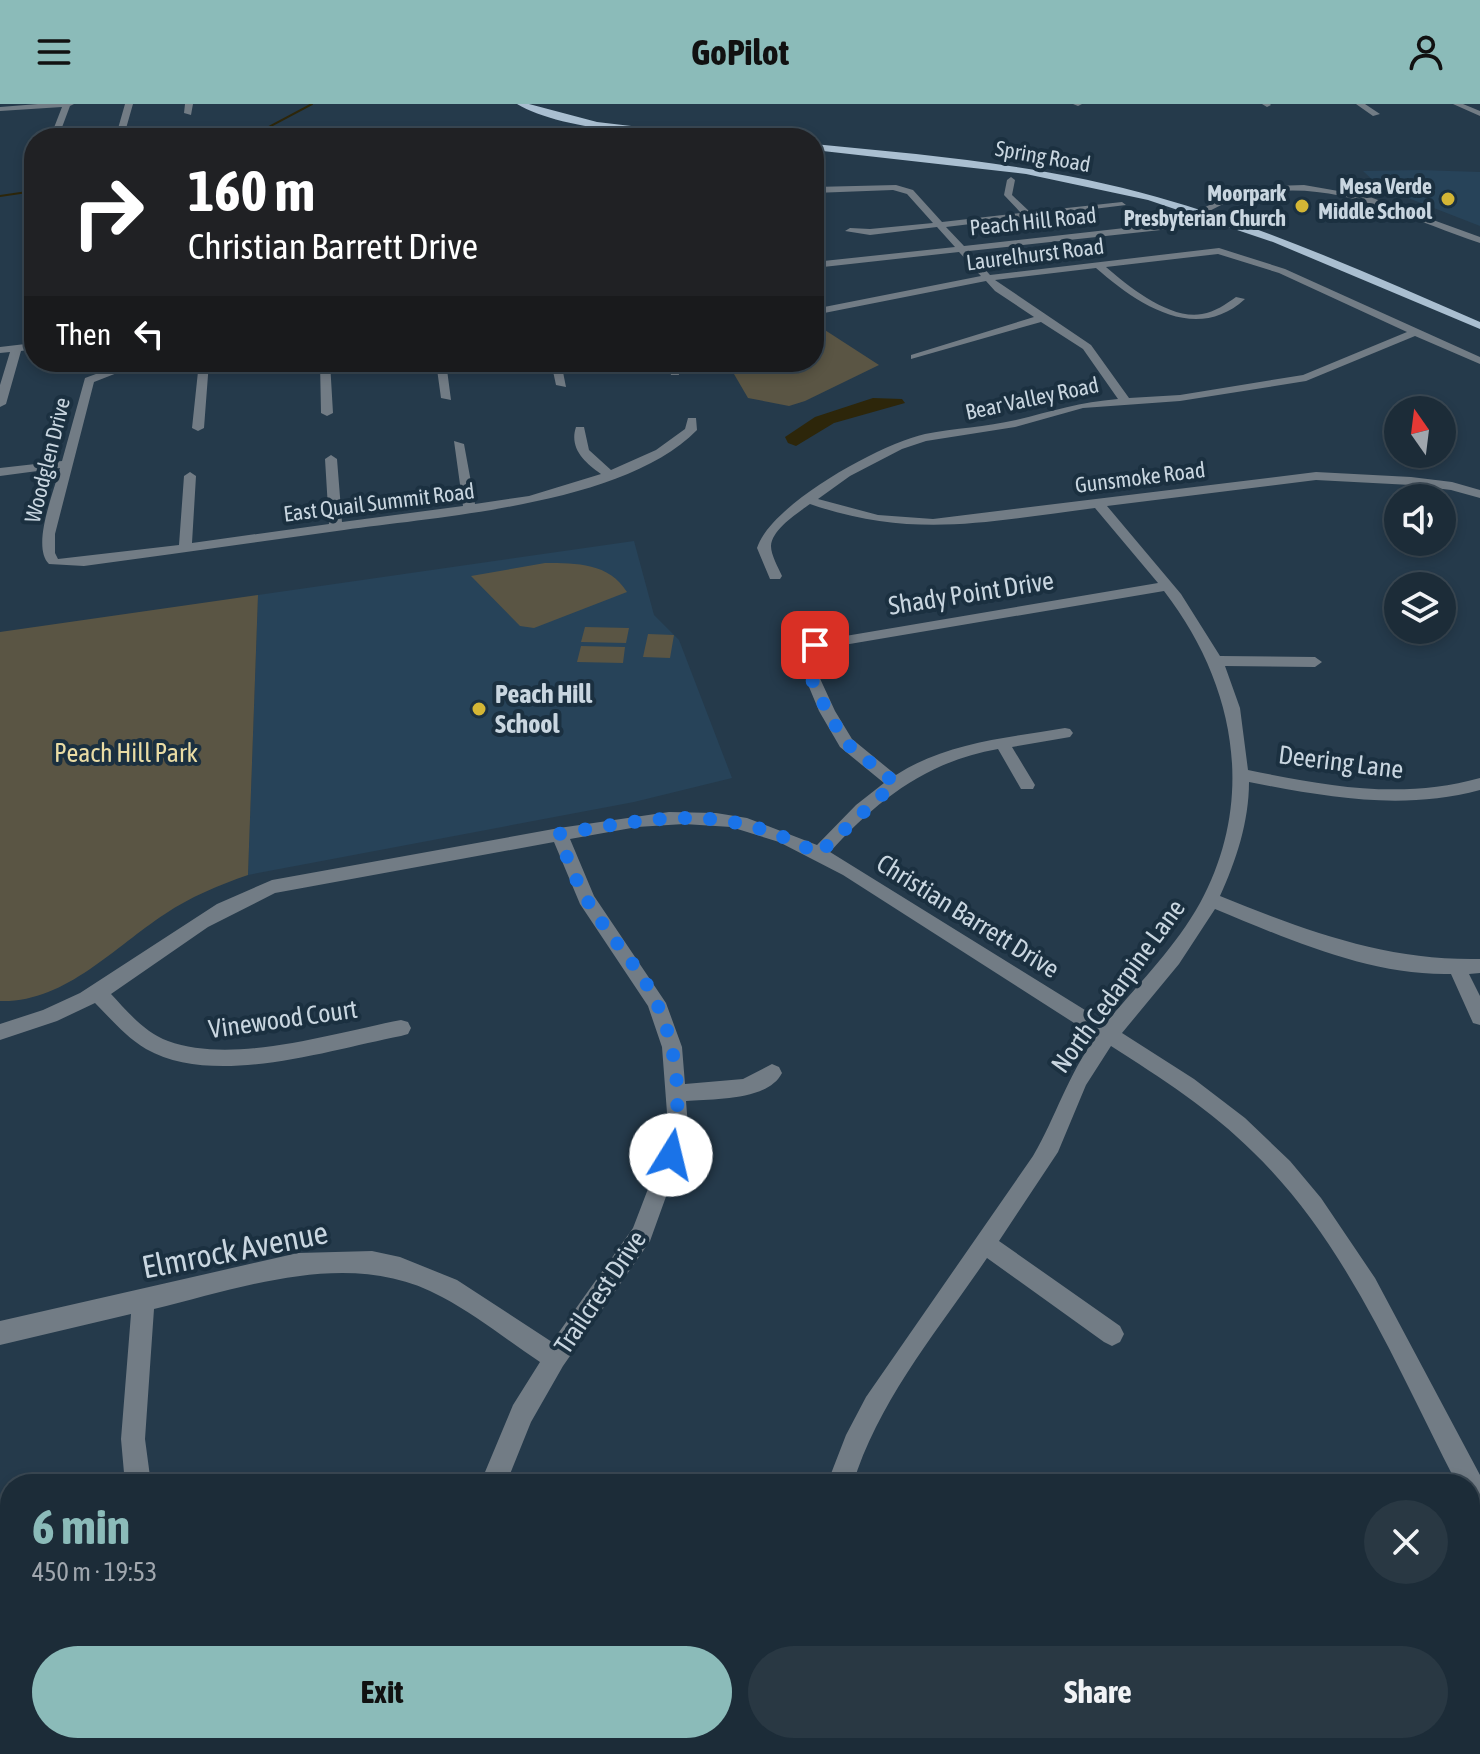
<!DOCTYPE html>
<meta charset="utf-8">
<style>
:root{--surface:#1c2c38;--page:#293843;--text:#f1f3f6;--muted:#a0a7ae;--line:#3a4853;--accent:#8bbbb9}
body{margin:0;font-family:"Asap Condensed",sans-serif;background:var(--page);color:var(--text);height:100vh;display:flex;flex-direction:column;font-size:30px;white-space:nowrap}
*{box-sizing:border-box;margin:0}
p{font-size:26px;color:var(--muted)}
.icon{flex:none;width:44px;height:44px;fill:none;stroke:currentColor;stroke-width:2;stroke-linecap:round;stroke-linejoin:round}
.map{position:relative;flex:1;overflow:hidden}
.drawer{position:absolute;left:0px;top:1370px;width:1480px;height:280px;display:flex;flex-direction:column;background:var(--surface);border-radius:32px 32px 0 0;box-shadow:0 4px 12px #0003,0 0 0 2px var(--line)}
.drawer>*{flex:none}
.guide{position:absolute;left:24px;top:24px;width:800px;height:244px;border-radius:32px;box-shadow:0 4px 12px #0003,0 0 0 2px var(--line);background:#202124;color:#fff;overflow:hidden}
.needle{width:52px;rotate:346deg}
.controls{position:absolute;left:1384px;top:292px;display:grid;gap:16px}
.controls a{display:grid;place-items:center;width:72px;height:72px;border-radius:50%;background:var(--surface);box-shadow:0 4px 12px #0003,0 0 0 2px var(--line);font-size:40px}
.pin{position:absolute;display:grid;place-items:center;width:68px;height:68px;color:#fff;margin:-34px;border-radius:16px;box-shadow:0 4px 12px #0006}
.me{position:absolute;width:88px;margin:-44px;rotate:9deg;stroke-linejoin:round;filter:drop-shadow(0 0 6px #0008)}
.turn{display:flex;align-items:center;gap:28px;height:168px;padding:0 32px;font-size:36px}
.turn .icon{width:104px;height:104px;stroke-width:2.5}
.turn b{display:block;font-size:56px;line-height:68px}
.then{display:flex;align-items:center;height:76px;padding:0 32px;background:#0003;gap:16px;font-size:30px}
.round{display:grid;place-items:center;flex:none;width:84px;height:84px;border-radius:42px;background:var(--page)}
.head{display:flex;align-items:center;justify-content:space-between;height:136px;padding:0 32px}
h1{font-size:48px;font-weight:700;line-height:60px;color:var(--accent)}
.primary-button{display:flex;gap:16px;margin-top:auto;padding:16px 32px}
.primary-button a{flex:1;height:92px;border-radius:48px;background:var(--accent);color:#111;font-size:32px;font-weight:700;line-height:92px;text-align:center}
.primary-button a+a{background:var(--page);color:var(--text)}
header{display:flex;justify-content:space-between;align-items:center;height:104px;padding:0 32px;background:var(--accent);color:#111;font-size:36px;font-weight:700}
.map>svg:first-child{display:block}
.built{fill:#274359}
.green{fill:#5a5544}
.water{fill:#2d260a}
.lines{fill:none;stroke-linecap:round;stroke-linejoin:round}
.stream{stroke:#2d260a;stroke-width:2}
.minor{fill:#727c85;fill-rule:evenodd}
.major{fill:#aabfd1;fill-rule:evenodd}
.route{stroke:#1a73e8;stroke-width:14;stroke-dasharray:0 25.2}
.poi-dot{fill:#d4b635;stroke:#1b3040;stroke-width:3}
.labels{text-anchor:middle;stroke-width:8;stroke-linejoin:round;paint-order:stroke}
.far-street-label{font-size:22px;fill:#c9d6e0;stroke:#1b3040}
.far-poi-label{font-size:22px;font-weight:bold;fill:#c9d6e0;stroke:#1b3040;text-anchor:end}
.street-label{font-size:26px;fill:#c9d6e0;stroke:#1b3040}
.poi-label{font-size:26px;font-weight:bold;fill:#c9d6e0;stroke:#1b3040;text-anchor:start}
.park-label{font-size:26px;fill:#eadca4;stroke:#1b3040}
.near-street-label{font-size:32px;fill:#c9d6e0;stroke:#1b3040}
</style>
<header><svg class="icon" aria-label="menu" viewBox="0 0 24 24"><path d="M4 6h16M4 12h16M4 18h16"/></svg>GoPilot<svg class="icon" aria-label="person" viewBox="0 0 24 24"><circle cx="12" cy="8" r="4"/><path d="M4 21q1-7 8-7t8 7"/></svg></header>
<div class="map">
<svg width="1480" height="1650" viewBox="0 0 1480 1650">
<rect width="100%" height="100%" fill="#253a4b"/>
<!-- built -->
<path class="built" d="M1420 66 1480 68V122L1380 83 1363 67Z
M634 437 654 511 679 536 732 674 634 698 248 771 258 491Z"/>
<!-- green -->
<path class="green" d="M814 219 879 261 805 297 789 302 748 294 727 258H814Z
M545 459C577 459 609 459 627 488L534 524 520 522 471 472Z
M258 491 248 771C219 781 190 793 165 810 114 843 65 899 0 897V528Z
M585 523 629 524 626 539 581 538Z
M648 530 674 531 670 554 643 553Z
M581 542 625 543 623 559 577 558Z"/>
<!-- water -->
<path class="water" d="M873 294 902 295 905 299 834 319 796 342 788 339 785 333 815 313Z"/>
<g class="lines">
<!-- stream -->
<path class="stream" d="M248 34 312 0
M0 92 34 87"/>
<!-- minor -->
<path class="minor" d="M38 0H74L70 2 58 34H50L62 3 0 7V3Z
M125 0H133L125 28 121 30 117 28Z
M185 0H193L191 11 184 9Z
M1073 0H1082L1078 2Z
M1262 0H1270L1271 1 1267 3Z
M1356 0H1365L1380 10 1373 12Z
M1453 0H1463L1480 7V12Z
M427 27H433L435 34H427Z
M1011 73 1015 76 1012 91 1030 108 1122 98 1126 101 946 123 964 142 1169 119 1239 88 1273 82 1304 81 1367 92 1480 133V139C1402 113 1328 70 1243 93 1217 99 1196 118 1170 125L969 147 990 171 1219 144 1285 165 1480 253V260L1415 232 1306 277 1180 297 1083 304 1015 323 926 337 902 345 850 372 818 395 878 411 933 415 1316 368 1411 373 1452 378 1480 386V394L1451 386 1411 381 1316 376 1107 402 1181 490 1220 552 1315 553 1322 558 1315 563 1225 562 1240 604 1248 666C1327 682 1401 696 1480 674V686C1401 707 1327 693 1249 678 1249 718 1236 757 1220 792 1306 827 1387 857 1480 855V869L1469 870 1480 892V921L1473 919 1451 870C1370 872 1288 835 1215 805L1179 860 1122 929 1194 975 1245 1014 1290 1057 1321 1094 1375 1174 1480 1371V1410L1470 1404V1380H1457C1398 1266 1347 1139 1253 1048 1211 1006 1161 974 1111 942L1086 981 1058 1048 999 1137 1120 1222 1124 1230 1120 1238 1112 1242 1104 1238 987 1154C939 1225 878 1297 853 1380H827L846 1331 866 1293 1033 1052C1056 1013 1068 970 1096 933L843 771 779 738 731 723 684 720 637 723 570 735 594 792 666 899 682 943 685 980 743 975 772 960 779 963 782 969C768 997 713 995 686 997L688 1022 681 1051 650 1137 563 1262 531 1318 506 1380H480L513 1301 540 1258C507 1236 476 1211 442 1193 352 1143 246 1183 154 1205L145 1335 151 1380H125L121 1335 131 1210 0 1241V1217L298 1149 372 1147 400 1153 457 1176 552 1238 633 1124 661 1051 668 1022 662 943 648 902 580 800 554 738 275 789 208 823 111 890C127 907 145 929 168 937 234 961 333 929 401 916L408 918 411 924 408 930 401 932C328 946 215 984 146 945 126 933 111 915 95 899L57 917 0 936V920L43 906 80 889 217 800 272 776 559 724 669 708 716 709 747 714 817 741 856 701 884 679 840 643 819 607 797 554 810 538 1158 479 1095 404C991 417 914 436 810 400 798 409 772 425 771 442 771 451 778 463 782 472L780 475H770L757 444C771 400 880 340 925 330 955 324 986 323 1016 316 1053 307 1080 298 1118 295L1083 245 1041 218 911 255V251L1034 213 995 187 986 177 814 211V205L981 172 959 148 814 164V158L955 143 937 123 870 131 845 127 850 124 870 125 933 119 907 90 893 86 814 89V83L896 81 913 86 942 118 1021 109 1004 91 1007 76ZM1218 150 1279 169 1407 228 1303 271 1180 291 1129 294 1091 241 995 176 1096 164C1137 200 1196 240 1245 195L1236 193C1226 200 1215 208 1202 210 1170 216 1129 183 1106 163ZM1164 487C1235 579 1257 694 1200 799 1175 844 1138 880 1106 919L830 748C877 696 928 657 998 645L1021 685H1033L1035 681 1012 643 1070 633 1073 629 1070 625 1065 624C1006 634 947 638 896 671L852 635 835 607 811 555 820 545Z
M34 239V245L21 247 6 300 0 303V281L10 248 0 249V243Z
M161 258H198L193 261 117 269 94 278 55 430V449L58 455 179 441 184 372 190 368 196 372 192 439 329 420 325 355 331 351 337 355 342 418 463 402 454 337 464 340 475 400 529 392 601 370C584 358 569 344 576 323H584L589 346 611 366 656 346 685 325 688 314H696L697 326C625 400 443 412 344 426 258 438 171 450 84 462L49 460C31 442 54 388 60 364L0 372V364L62 357 85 274 115 263Z
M199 258H209L204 324 198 327 192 324Z
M320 258H330L333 309 327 312 321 309Z
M436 258H446L451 296 441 294Z
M551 258H561L566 283 556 281Z
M668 258H678L679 271H671Z
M1480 1494V1521L1470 1525V1498Z
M468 1640H496L498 1650H470Z
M1071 1640H1099L1098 1650H1070Z"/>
<!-- major -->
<path class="major" d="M517 0H529L597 18 734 34C679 34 563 28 517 0Z
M814 40C929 51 1045 61 1157 93 1268 124 1374 172 1480 218V225L1273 138 1148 96 1026 70 814 46Z"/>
</g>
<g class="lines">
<!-- route -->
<path class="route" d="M671 1051C683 1003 678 945 657 900 643 868 617 842 598 813 580 788 568 759 559 730 658 713 725 698 818 750L895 679 846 639 827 607 806 563 804 554 815 541"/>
</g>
<!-- markers -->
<g class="poi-dot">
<circle cx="1448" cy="95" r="8"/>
<circle cx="1302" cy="102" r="8"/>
<circle cx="479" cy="605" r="8"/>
</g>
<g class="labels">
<!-- far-street labels -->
<g class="far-street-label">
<text transform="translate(1043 52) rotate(10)" y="8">Spring Road</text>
<text transform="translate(1033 117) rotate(-6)" y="8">Peach Hill Road</text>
<text transform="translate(1035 150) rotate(-7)" y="8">Laurelhurst Road</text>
<text transform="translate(1032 294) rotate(-12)" y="8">Bear Valley Road</text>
<text transform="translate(47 356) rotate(-76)" y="8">Woodglen Drive</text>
<text transform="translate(1140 373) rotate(-7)" y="8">Gunsmoke Road</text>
<text transform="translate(379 398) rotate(-7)" y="8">East Quail Summit Road</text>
</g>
<!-- far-poi labels -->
<g class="far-poi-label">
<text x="1432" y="90">Mesa Verde<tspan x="1432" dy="25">Middle School</tspan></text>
<text x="1286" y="97">Moorpark<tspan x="1286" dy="25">Presbyterian Church</tspan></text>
</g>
<!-- street labels -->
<g class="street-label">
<text transform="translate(971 489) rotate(-9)" y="9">Shady Point Drive</text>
<text transform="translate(1341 658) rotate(7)" y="9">Deering Lane</text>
<text transform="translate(968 812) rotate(32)" y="9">Christian Barrett Drive</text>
<text transform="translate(1118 882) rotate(-54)" y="9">North Cedarpine Lane</text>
<text transform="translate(283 915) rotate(-8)" y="9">Vinewood Court</text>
<text transform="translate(600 1188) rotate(-56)" y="9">Trailcrest Drive</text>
</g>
<!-- poi labels -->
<g class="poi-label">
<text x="495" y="599">Peach Hill<tspan x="495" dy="30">School</tspan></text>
</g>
<!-- park labels -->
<g class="park-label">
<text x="126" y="658">Peach Hill Park</text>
</g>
<!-- near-street labels -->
<g class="near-street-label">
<text transform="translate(235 1146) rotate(-11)" y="11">Elmrock Avenue</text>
</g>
</g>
</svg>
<div class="controls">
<a><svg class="needle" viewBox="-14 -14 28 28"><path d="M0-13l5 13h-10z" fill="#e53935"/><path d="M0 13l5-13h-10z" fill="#a0a7ae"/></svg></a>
<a><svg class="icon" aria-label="sound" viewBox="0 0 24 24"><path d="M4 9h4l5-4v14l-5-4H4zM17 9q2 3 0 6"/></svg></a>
<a><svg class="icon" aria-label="layers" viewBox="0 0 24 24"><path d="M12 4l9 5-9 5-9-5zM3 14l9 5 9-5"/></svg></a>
</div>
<div class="pin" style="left:815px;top:541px;background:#d93025"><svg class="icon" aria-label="arrive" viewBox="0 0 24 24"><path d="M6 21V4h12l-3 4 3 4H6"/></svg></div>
<svg class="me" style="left:671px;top:1051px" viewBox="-20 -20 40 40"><circle r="19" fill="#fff"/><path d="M0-13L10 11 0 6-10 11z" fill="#1a73e8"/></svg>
<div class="guide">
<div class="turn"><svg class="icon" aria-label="right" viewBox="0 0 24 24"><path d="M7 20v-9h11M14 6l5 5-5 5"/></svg><div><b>160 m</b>Christian Barrett Drive</div></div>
<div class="then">Then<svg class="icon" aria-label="left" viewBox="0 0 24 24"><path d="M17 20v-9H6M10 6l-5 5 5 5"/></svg></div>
</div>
<section class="drawer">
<div class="head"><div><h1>6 min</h1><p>450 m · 19:53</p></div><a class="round"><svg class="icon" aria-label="close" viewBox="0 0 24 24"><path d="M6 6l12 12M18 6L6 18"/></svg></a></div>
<div class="primary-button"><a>Exit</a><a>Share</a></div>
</section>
</div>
